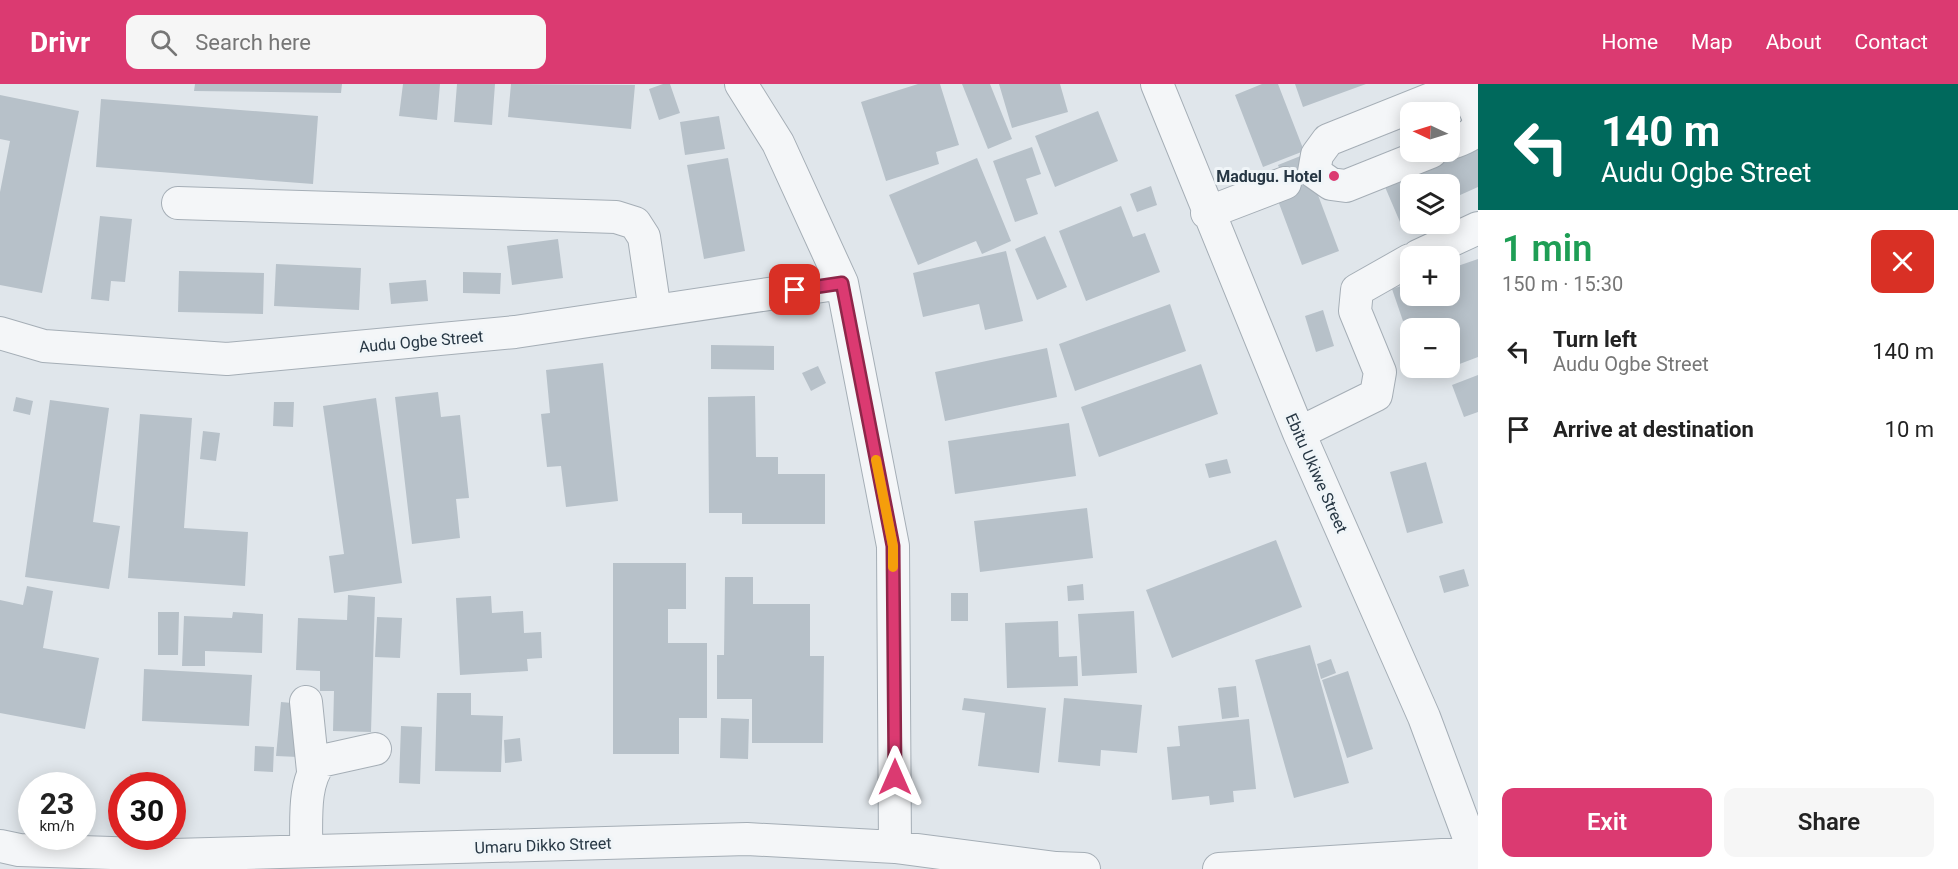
<!DOCTYPE html>
<meta charset="utf-8">
<style>
:root{--surface:#fff;--page:#f6f6f6;--text:#222;--muted:#767676;--accent:#db3a71}
body{margin:0;font-family:Roboto,sans-serif;background:var(--page);color:var(--text);height:100vh;display:flex;flex-direction:column;font-size:22px;white-space:nowrap}
*{box-sizing:border-box;margin:0}
p{font-size:20px;color:var(--muted)}
.icon{flex:none;width:33px;height:33px;fill:none;stroke:currentColor;stroke-width:2;stroke-linecap:round;stroke-linejoin:round}
.map{position:relative;flex:1;overflow:hidden}
.drawer{display:flex;flex-direction:column;background:var(--surface);width:480px}
.drawer>*{flex:none}
.banner{background:#00695c;color:#fff;overflow:hidden}
.needle{width:39px;rotate:274deg}
.controls{position:absolute;left:1400px;top:18px;display:grid;gap:12px}
.controls a{display:grid;place-items:center;width:60px;height:60px;border-radius:12px;background:var(--surface);box-shadow:0 3px 15px #0003;font-size:30px}
.speed{position:absolute;left:18px;top:688px;display:flex;gap:12px;font-size:30px;font-weight:700;text-align:center}
.speed>*{display:grid;place-content:center;width:78px;height:78px;border-radius:50%;background:var(--surface);box-shadow:0 3px 15px #0003;line-height:1}
.speed small{font-size:15px;font-weight:400}
.speed .limit{border:9px solid #d22;background:#fff;color:#111}
.pin{position:absolute;display:grid;place-items:center;width:51px;height:51px;color:#fff;margin:-26px;border-radius:12px;box-shadow:0 3px 9px #0006}
.me{position:absolute;width:66px;margin:-33px;rotate:0deg;stroke-linejoin:round;filter:drop-shadow(0 0 4px #0008)}
.turn{display:flex;align-items:center;gap:21px;height:126px;padding:0 24px;font-size:27px}
.turn .icon{width:78px;height:78px;stroke-width:2.5}
.turn b{display:block;font-size:42px;line-height:51px}
.round{display:grid;place-items:center;flex:none;width:63px;height:63px;border-radius:12px;background:var(--page)}
.overview{display:flex;align-items:center;justify-content:space-between;height:102px;padding:0 24px}
h1{font-size:36px;font-weight:600;line-height:45px;color:#1e9e55}
.cta{display:flex;gap:12px;margin-top:auto;padding:12px 24px}
.cta a{flex:1;height:69px;border-radius:12px;background:var(--accent);color:#fff;font-size:24px;font-weight:600;line-height:69px;text-align:center}
.cta a+a{background:var(--page);color:var(--text)}
ul{padding:0;list-style:none}
li{display:flex;align-items:center;gap:18px;height:78px;padding:0 24px}
li div{flex:1}
li b{display:block;font-size:22px}
li em{font-style:normal}
header{display:flex;align-items:center;gap:36px;box-sizing:border-box;height:84px;padding:0 30px;background:var(--accent);color:#fff}
header strong{font-size:28px}
nav{display:flex;gap:33px;margin-inline-start:auto;font-size:21px}
.search{width:420px;height:54px;background:var(--page);display:flex;align-items:center;gap:15px;box-sizing:border-box;padding:0 21px;border-radius:12px;color:var(--muted);font-size:22px}
main{display:flex;flex:1;min-height:0}
.map>svg:first-child{display:block}
.building{fill:#b7c1c9}
.lines{fill:none;stroke-linecap:round;stroke-linejoin:round}
.minor-casing{stroke:#a5aeb6;stroke-width:34}
.minor{stroke:#f4f6f8;stroke-width:32}
.route-casing{stroke:#8e2649;stroke-width:15}
.route{stroke:#db3a71;stroke-width:10}
.slow{stroke:#f59e0b;stroke-width:10}
.poi-dot{fill:#db3a71;stroke:#f0f5f8;stroke-width:2}
.labels{text-anchor:middle;stroke-width:6;stroke-linejoin:round;paint-order:stroke}
.poi-label{font-size:16px;font-weight:bold;fill:#273744;stroke:#f0f5f8;text-anchor:end}
.street-label{font-size:16px;fill:#273744;stroke:#f0f5f8}
</style>
<header>
<strong>Drivr</strong>
<div class="search"><svg class="icon" aria-label="search" viewBox="0 0 24 24"><circle cx="10" cy="10" r="6"/><path d="M15 15l6 6"/></svg>Search here</div>
<nav><a>Home</a><a>Map</a><a>About</a><a>Contact</a></nav>
</header>
<main>
<div class="map">
<svg width="1478" height="785" viewBox="0 0 1478 785">
<rect width="100%" height="100%" fill="#e0e6eb"/>
<!-- building -->
<path class="building" d="M195 0H342L341 9 194 7Z
M403 0H440L437 36 399 32Z
M457 0H495L492 41 454 38Z
M511 0 635 1 631 45 508 33Z
M663 0H670L680 29 659 36 649 5Z
M918 0H940L959 61 936 68 939 80 886 97 861 18Z
M962 0H990L1012 55 988 65Z
M999 0H1060L1068 28 1012 44Z
M1262 0H1278L1304 67 1263 83 1235 11Z
M1295 0H1366L1303 23Z
M0 11 79 27 42 209 0 201V108L10 57 0 55Z
M101 15 318 32 313 100 96 83Z
M1098 27 1118 77 1055 103 1035 52Z
M719 32 725 65 685 71 680 38Z
M1478 62V103L1449 116V100H1410V133L1400 138 1385 103Z
M1032 63 1041 90 1026 95 1038 130 1015 138 993 77Z
M1303 71 1339 167 1302 181 1274 106 1286 101 1278 81Z
M728 74 745 167 704 175 687 81Z
M977 74 1011 157 982 170 976 157 918 181 889 111Z
M1151 102 1157 121 1137 128 1130 110Z
M1121 122 1133 153 1145 149 1160 188 1086 217 1059 147Z
M100 132 132 135 125 198 111 197 109 217 91 215Z
M1045 152 1067 203 1037 216 1015 165Z
M558 155 563 194 512 201 507 162Z
M1006 167 1023 237 985 246 979 220 923 233 913 189Z
M1478 175V273L1449 284V244H1415L1411 235 1403 237 1392 205 1410 199V212H1449V185Z
M276 180 361 184 359 226 274 222Z
M179 187 264 189 263 230 178 228Z
M463 188 501 189 500 210 463 209Z
M426 196 428 217 391 220 389 199Z
M1170 220 1186 267 1075 307 1059 260Z
M1323 226 1334 262 1316 268 1305 232Z
M711 261 774 262V286L711 285Z
M1047 264 1057 313 945 337 935 288Z
M603 279 618 417 566 423 561 382 547 383 541 330 550 329 546 286Z
M1201 280 1218 330 1099 373 1081 323Z
M818 282 826 299 811 307 802 289Z
M1429 284H1448L1431 290Z
M1478 291V328L1464 333 1452 301Z
M438 308 441 333 460 331 469 414 456 415 460 454 412 460 395 313Z
M755 312 756 373H778V390H825V440H742V429H709L708 313Z
M16 313 33 317 30 331 13 327Z
M376 314 402 499 334 509 329 472 344 470 323 322Z
M50 316 109 324 93 438 120 442 109 505 25 493Z
M274 318H294L293 343 273 342Z
M140 330 192 334 184 444 248 448 245 502 128 494Z
M1069 339 1076 392 955 410 948 357Z
M203 347 220 349 216 377 200 375Z
M1227 375 1231 389 1209 394 1205 380Z
M1426 378 1443 439 1407 449 1390 388Z
M1087 424 1093 474 980 488 974 437Z
M1276 456 1302 523 1172 574 1146 506Z
M613 479H686V525H668V559H707V634H679V670H613Z
M1464 485 1469 502 1444 509 1439 492Z
M725 493H753V520H810V572H824L823 659H752V615H717V571H724Z
M1083 500 1084 516 1068 517 1067 502Z
M27 502 53 507 43 564 99 574 85 645 0 629V516L23 521Z
M951 509H968V537H951Z
M348 511 375 513 371 648 333 647 334 607H320V587L296 586 298 534 347 536Z
M491 512 492 529 523 527 524 549 541 548 542 574 527 575 528 587 460 591 456 514Z
M1134 527 1137 589 1082 592 1078 530Z
M158 528H179L178 571H158Z
M233 528 263 530 262 569 205 567V582H182L184 532 232 534Z
M377 533 402 534 400 574 375 573Z
M1058 537 1059 573 1077 572 1078 602 1007 604 1005 539Z
M1310 561 1349 699 1294 714 1255 576Z
M1331 575 1336 589 1321 595 1317 580Z
M144 585 252 591 249 642 142 637Z
M1348 587 1373 665 1347 674 1322 596Z
M1236 602 1239 633 1222 635 1218 604Z
M437 609H471V631L503 632 501 688 435 687Z
M964 614 1046 624 1039 689 978 682 985 629 962 626Z
M1064 614 1142 621 1137 669 1101 666 1100 682 1058 678Z
M281 618 303 620 298 673 276 672Z
M721 634 749 635 748 675 720 674Z
M1249 635 1256 705 1233 707 1234 718 1210 721 1209 712 1172 716 1167 663 1180 662 1178 642Z
M401 642 422 643 420 700 399 699Z
M520 654 522 677 505 679 504 656Z
M255 662 274 663 273 688 254 687Z
M130 690 149 692 148 702H129Z"/>
<g class="lines">
<!-- minor casing -->
<g class="minor-casing">
<path id="minor" d="M741 0 778 59 842 199 893 462 895 763
M1157 0 1299 349 1424 633 1478 778
M1449 60C1461 55 1475 53 1478 39
M1314 88 1317 71 1328 56 1451 7C1468 4 1471 18 1478 32
M1314 88 1331 100 1346 102 1431 68
M178 119 616 133 635 139 644 153 655 227
M1207 129 1285 99
M1418 172 1478 144
M0 249 44 262 227 275 515 248 842 199
M1299 349 1376 311 1380 288 1355 227 1357 206 1410 176
M306 618 313 687
M0 762 19 766 173 771 747 755 895 763 1056 784 1084 785
M306 767C307 738 302 700 321 677L375 665
M1219 785 1474 769"/>
</g>
<!-- minor -->
<use href="#minor" class="minor"/>
</g>
<g class="lines">
<!-- route casing -->
<g class="route-casing">
<path id="route" d="M795 206 842 199 893 462 895 693"/>
</g>
<!-- route -->
<use href="#route" class="route"/>
<!-- slow -->
<path class="slow" d="M876 376 893 462V483"/>
</g>
<!-- markers -->
<circle class="poi-dot" cx="1334" cy="92" r="6"/>
<g class="labels">
<!-- poi labels -->
<g class="poi-label">
<text x="1322" y="98">Madugu. Hotel</text>
</g>
<!-- street labels -->
<g class="street-label">
<text transform="translate(421 257) rotate(-5)" y="6">Audu Ogbe Street</text>
<text transform="translate(1317 389) rotate(66)" y="6">Ebitu Ukiwe Street</text>
<text transform="translate(543 761) rotate(-2)" y="6">Umaru Dikko Street</text>
</g>
</g>
</svg>
<div class="controls">
<a><svg class="needle" viewBox="-14 -14 28 28"><path d="M0-13l5 13h-10z" fill="#e53935"/><path d="M0 13l5-13h-10z" fill="#767676"/></svg></a>
<a><svg class="icon" aria-label="layers" viewBox="0 0 24 24"><path d="M12 4l9 5-9 5-9-5zM3 14l9 5 9-5"/></svg></a>
<a>+</a>
<a>−</a>
</div>
<div class="speed"><div>23<small>km/h</small></div><div class="limit">30</div></div>
<div class="pin" style="left:795px;top:206px;background:#d93025"><svg class="icon" aria-label="arrive" viewBox="0 0 24 24"><path d="M6 21V4h12l-3 4 3 4H6"/></svg></div>
<svg class="me" style="left:895px;top:693px" viewBox="-20 -20 40 40"><path d="M0-17L14 15 0 8-14 15z" fill="#db3a71" stroke="#fff" stroke-width="4"/></svg>
</div>
<section class="drawer">
<div class="banner">
<div class="turn"><svg class="icon" aria-label="left" viewBox="0 0 24 24"><path d="M17 20v-9H6M10 6l-5 5 5 5"/></svg><div><b>140 m</b>Audu Ogbe Street</div></div>
</div>
<div class="overview"><div><h1>1 min</h1><p>150 m · 15:30</p></div><a class="round" style="background:#d93025;color:#fff"><svg class="icon" aria-label="close" viewBox="0 0 24 24"><path d="M6 6l12 12M18 6L6 18"/></svg></a></div>
<ul>
<li><svg class="icon" aria-label="left" viewBox="0 0 24 24"><path d="M17 20v-9H6M10 6l-5 5 5 5"/></svg><div><b>Turn left</b><p>Audu Ogbe Street</p></div><em>140 m</em></li>
<li><svg class="icon" aria-label="arrive" viewBox="0 0 24 24"><path d="M6 21V4h12l-3 4 3 4H6"/></svg><div><b>Arrive at destination</b></div><em>10 m</em></li>
</ul>
<div class="cta"><a>Exit</a><a>Share</a></div>
</section>
</main>
